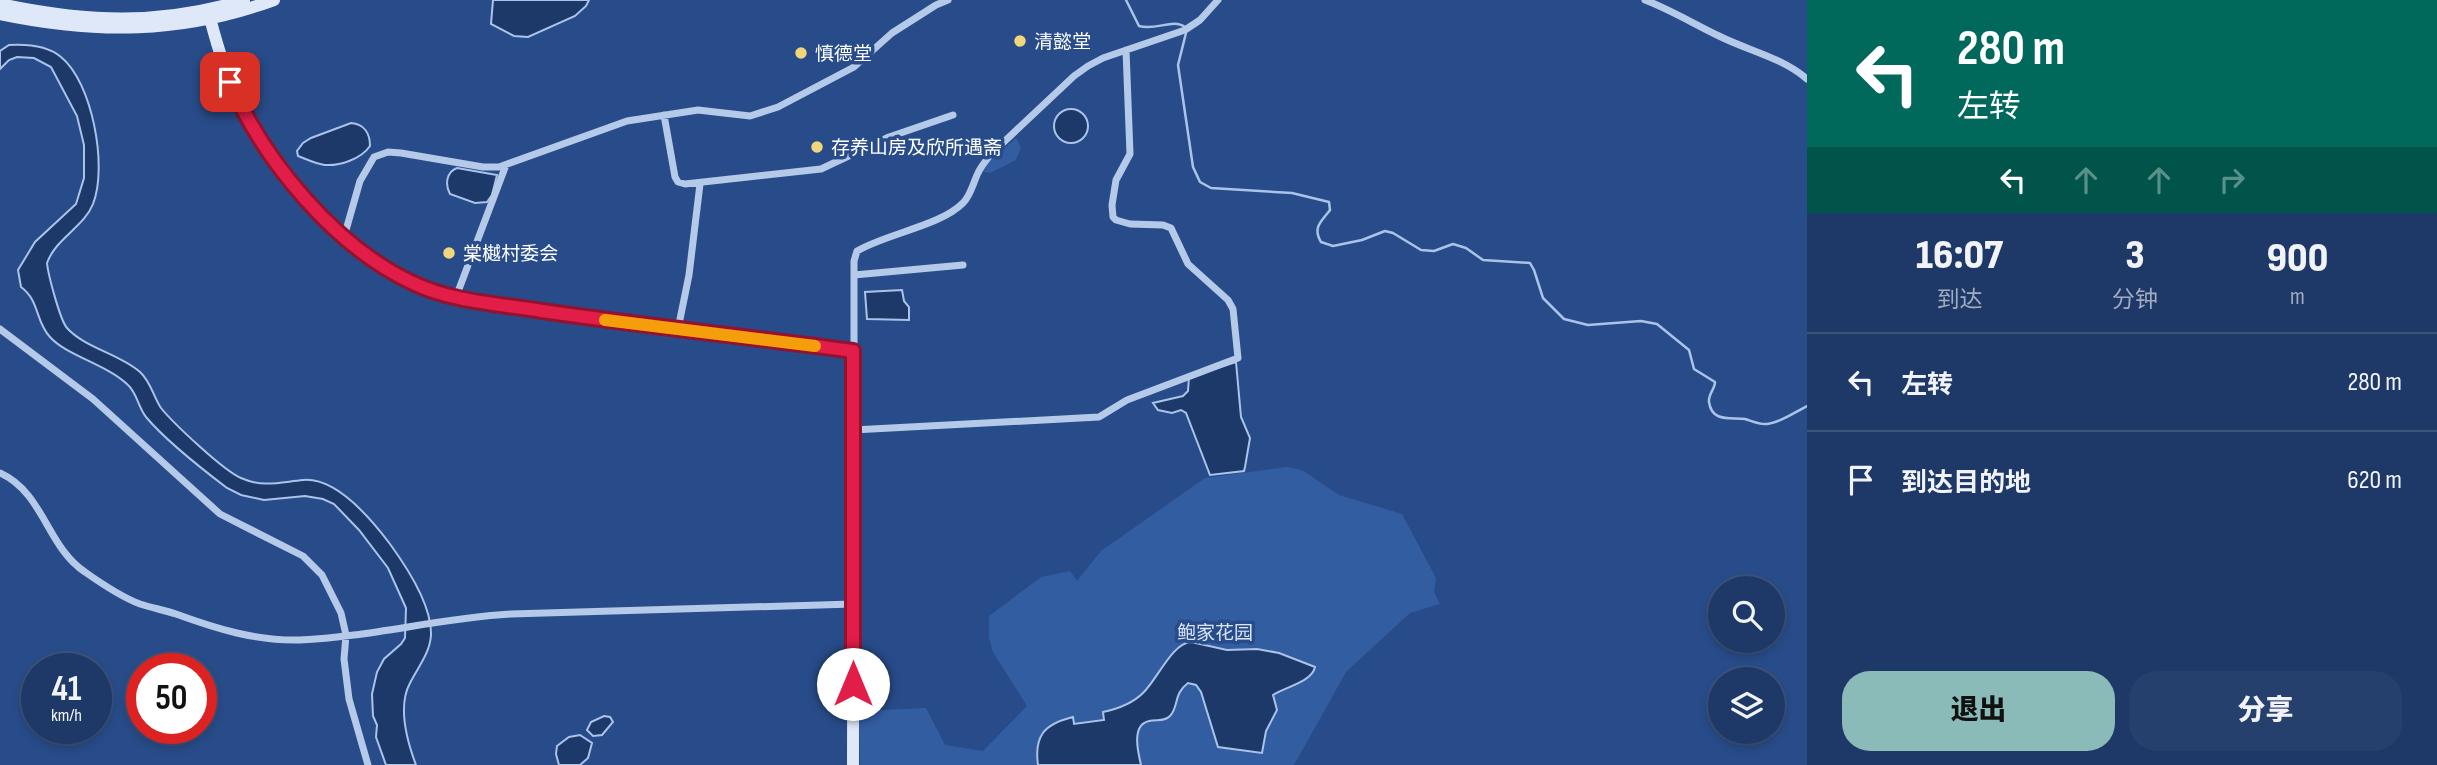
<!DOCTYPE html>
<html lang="zh">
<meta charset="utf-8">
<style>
:root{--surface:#1e3967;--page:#26406d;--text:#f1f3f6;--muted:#a1acc0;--line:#3c537b;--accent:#8bbbb9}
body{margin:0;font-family:"Sofia Sans Condensed","Noto Sans SC",sans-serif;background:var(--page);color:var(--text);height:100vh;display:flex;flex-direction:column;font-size:26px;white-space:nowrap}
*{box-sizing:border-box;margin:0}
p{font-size:23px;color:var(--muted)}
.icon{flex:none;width:38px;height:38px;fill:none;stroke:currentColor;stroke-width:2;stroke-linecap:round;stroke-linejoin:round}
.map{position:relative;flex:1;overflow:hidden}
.details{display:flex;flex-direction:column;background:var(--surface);width:630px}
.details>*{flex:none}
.top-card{background:#00695c;color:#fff;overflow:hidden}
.fabs{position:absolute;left:1708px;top:576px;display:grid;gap:14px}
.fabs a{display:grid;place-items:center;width:77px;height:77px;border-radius:50%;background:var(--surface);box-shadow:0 4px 10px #0003,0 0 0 2px var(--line);font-size:35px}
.speed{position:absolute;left:21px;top:653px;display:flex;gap:14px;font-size:35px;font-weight:700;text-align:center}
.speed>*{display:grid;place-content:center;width:91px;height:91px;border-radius:50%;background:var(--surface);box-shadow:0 4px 10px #0003,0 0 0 2px var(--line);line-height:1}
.speed small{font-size:18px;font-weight:400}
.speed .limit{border:10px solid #d22;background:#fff;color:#111}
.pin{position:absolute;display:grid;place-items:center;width:60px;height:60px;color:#fff;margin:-30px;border-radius:14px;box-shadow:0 4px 10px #0006}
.me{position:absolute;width:77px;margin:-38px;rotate:0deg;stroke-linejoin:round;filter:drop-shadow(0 0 5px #0008)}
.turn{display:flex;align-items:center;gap:24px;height:147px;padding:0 35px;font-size:32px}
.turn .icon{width:91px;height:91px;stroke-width:2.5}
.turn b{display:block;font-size:49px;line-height:60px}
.lanes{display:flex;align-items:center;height:66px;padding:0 35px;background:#0003;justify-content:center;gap:35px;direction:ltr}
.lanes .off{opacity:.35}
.eta{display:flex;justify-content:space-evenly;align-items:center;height:119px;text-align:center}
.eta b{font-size:42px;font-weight:800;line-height:49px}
.button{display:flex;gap:14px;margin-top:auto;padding:14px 35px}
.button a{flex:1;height:80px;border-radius:28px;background:var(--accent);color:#111;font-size:28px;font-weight:800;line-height:80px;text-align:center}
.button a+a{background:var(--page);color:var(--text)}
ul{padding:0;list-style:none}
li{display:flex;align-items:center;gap:21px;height:98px;padding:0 35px;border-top:2px solid var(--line)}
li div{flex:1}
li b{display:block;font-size:26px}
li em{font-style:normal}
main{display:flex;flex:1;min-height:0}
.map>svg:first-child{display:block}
.green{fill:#335da1}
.water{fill:#1c396a;stroke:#aac3e9;stroke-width:2}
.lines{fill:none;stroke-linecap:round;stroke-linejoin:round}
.stream{stroke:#aac3e9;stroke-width:2.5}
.minor{stroke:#b5c9e9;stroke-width:7}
.secondary{stroke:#dfe8f8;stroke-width:12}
.route-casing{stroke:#92132f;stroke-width:18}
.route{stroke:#e11d48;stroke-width:12}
.slow{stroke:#f59e0b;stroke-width:12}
.poi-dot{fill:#f1d67b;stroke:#284c89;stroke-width:2.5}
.labels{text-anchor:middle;stroke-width:7;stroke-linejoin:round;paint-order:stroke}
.poi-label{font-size:19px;fill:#fff;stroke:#284c89;text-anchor:start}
.park-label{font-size:19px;fill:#d9e5f7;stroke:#284c89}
</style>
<main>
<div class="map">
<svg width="1807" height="765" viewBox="0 0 1807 765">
<rect width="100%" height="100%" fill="#284c89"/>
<!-- green -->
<path class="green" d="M1016 138 1021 148 1016 160 990 173 983 172 991 160Z
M1286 467 1302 470 1339 495 1402 514 1436 578 1434 592 1440 604 1410 613 1346 672 1294 765H860V711L926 708 945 745 983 751 1027 706 993 652 989 638V616L1041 577 1070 571 1077 581 1101 551 1205 478Z"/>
<!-- water -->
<path class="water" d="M493 0H589L586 6 575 16 528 37 514 36 491 24Z
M9 45C27 44 47 45 61 57 92 82 108 166 93 204 84 227 56 238 47 263 48 274 60 320 67 328 85 348 120 354 140 372 151 382 153 396 161 408 173 423 224 471 241 478 263 488 281 482 303 480 336 477 372 520 390 544 406 566 432 606 431 635 430 653 418 667 410 683 397 707 407 741 416 765H386L376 737 377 725 373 716 372 694 377 672 384 659 401 644 405 638 406 608 388 568 359 530 334 504 323 499 305 496 264 500 241 495 227 488C202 469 166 441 146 417 138 407 137 393 128 385 106 364 67 356 50 337 35 321 40 301 21 287L18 270 35 242 76 204 84 178V145L77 116 51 67 34 58 17 57 9 60 0 69V51Z
M1054 126a17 17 0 1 1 34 0a17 17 0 1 1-34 0Z
M351 123C364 124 370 133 370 146 361 159 340 166 325 165 316 164 306 159 298 156L297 151 303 143 311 138Z
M457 168 497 175 492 195 487 202 475 203 450 194C445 185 446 172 457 168Z
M902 290 904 301 909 307V320L867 319 865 292Z
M1236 362 1241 417 1250 438 1245 467 1244 471 1210 475 1186 413 1181 410 1172 413 1158 410 1153 403 1183 396 1188 391 1189 377Z
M1191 642 1227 650 1257 649 1279 653 1315 667C1312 682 1285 687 1273 695L1277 710 1266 731 1262 753 1218 747 1201 692 1196 685 1188 683C1173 694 1179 707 1170 716 1164 722 1157 719 1149 721 1131 725 1138 752 1141 765H1038C1034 736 1044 724 1073 717L1074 724 1104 720 1103 712C1117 709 1132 704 1143 693 1157 680 1172 643 1191 642Z
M604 716 610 717 613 722 602 735 593 736 587 730 591 722Z
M580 735 592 743 588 758 580 765H559L556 754 557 746 569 737Z"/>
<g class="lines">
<!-- stream -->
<path class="stream" d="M1126 0 1139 26C1156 31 1173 18 1185 27
M1186 33 1178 65 1193 167 1200 182 1211 188 1292 193 1329 202 1330 210C1322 221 1312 227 1321 242L1333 246 1362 240 1385 231 1393 233 1421 250 1434 251 1453 244 1466 248 1483 260 1530 263 1534 270 1543 298 1564 319 1588 325 1641 321 1657 324 1689 350 1694 369 1715 382C1715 389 1708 394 1709 402 1712 423 1731 417 1745 419 1752 421 1759 425 1767 424 1780 423 1795 412 1807 406"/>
<!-- minor -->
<path class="minor" d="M1645 0C1671 10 1694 24 1719 36 1749 51 1781 57 1807 79
M664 115 675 177 678 182 685 184 821 169 889 137 953 115
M344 237 360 181 374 157 388 152 401 153 483 167H499L627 121 698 110 750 116 778 107 854 67 892 33 936 5 948 0
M854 275V261L857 251C888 233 940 226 963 203 971 195 973 183 978 173 981 166 986 161 990 155L1074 76 1088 66 1103 58 1185 30 1200 20 1218 0
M456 297 506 165
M0 329 93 399 220 514 303 556 322 575 341 613 346 635 344 659 349 699 368 765
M678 329 689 275 700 184
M854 351V275L963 265
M853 430 1099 417 1127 400 1238 358 1233 309 1228 300 1188 264 1171 228 1163 225 1130 224 1116 220 1113 217 1112 205 1116 180 1130 154 1126 50
M0 473C44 493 47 547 85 572 102 584 121 597 140 604 152 608 164 610 176 614 217 629 256 641 300 640 370 637 440 618 511 614L853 604"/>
<!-- secondary -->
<path class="secondary" d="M0 4C85 22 159 26 244 0
M0 14C96 34 181 34 274 0
M210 18C218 49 227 79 242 108 275 175 353 260 423 288 460 303 504 305 543 311 646 327 750 338 854 351L853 765"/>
</g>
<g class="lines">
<!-- route casing -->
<g class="route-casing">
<path id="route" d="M230 82C263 160 335 247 413 283 452 302 500 304 542 311 646 326 750 337 853 351V684"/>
</g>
<!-- route -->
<use href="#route" class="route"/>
<!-- slow -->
<path class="slow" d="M605 320 815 346"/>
</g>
<!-- markers -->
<g class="poi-dot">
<circle cx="1020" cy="41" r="7"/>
<circle cx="801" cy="53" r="7"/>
<circle cx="817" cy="147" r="7"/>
<circle cx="449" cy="253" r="7"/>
</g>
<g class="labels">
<!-- poi labels -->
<g class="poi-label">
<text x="1034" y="48">清懿堂</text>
<text x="815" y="60">慎德堂</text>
<text x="831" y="154">存养山房及欣所遇斋</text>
<text x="463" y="260">棠樾村委会</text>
</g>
<!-- park labels -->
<g class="park-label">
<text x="1215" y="639">鲍家花园</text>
</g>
</g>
</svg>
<div class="fabs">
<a><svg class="icon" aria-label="search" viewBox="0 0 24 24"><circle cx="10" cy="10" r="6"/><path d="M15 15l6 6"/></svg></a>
<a><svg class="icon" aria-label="layers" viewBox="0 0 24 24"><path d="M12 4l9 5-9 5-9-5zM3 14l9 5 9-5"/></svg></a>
</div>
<div class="speed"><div>41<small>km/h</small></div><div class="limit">50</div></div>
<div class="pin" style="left:230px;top:82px;background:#d93025"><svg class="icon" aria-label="arrive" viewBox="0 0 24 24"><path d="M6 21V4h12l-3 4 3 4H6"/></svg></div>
<svg class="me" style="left:853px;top:684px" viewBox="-20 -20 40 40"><circle r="19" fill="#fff"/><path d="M0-13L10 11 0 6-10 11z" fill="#e11d48"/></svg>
</div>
<section class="details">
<div class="top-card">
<div class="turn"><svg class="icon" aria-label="left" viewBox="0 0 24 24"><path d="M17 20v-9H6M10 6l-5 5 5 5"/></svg><div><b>280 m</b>左转</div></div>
<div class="lanes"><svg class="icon" aria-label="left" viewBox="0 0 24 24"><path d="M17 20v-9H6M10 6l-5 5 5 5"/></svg><svg class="icon off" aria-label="ahead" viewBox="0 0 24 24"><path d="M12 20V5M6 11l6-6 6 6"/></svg><svg class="icon off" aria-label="ahead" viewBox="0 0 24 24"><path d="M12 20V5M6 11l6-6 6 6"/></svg><svg class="icon off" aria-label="right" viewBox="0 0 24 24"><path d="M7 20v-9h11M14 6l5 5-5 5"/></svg></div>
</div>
<div class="eta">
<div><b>16:07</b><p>到达</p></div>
<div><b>3</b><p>分钟</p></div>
<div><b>900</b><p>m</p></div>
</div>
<ul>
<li><svg class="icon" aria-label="left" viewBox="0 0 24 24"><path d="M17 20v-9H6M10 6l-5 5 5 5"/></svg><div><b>左转</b></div><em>280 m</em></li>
<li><svg class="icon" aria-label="arrive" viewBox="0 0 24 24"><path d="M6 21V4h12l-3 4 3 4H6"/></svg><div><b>到达目的地</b></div><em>620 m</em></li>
</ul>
<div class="button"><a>退出</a><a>分享</a></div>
</section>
</main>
